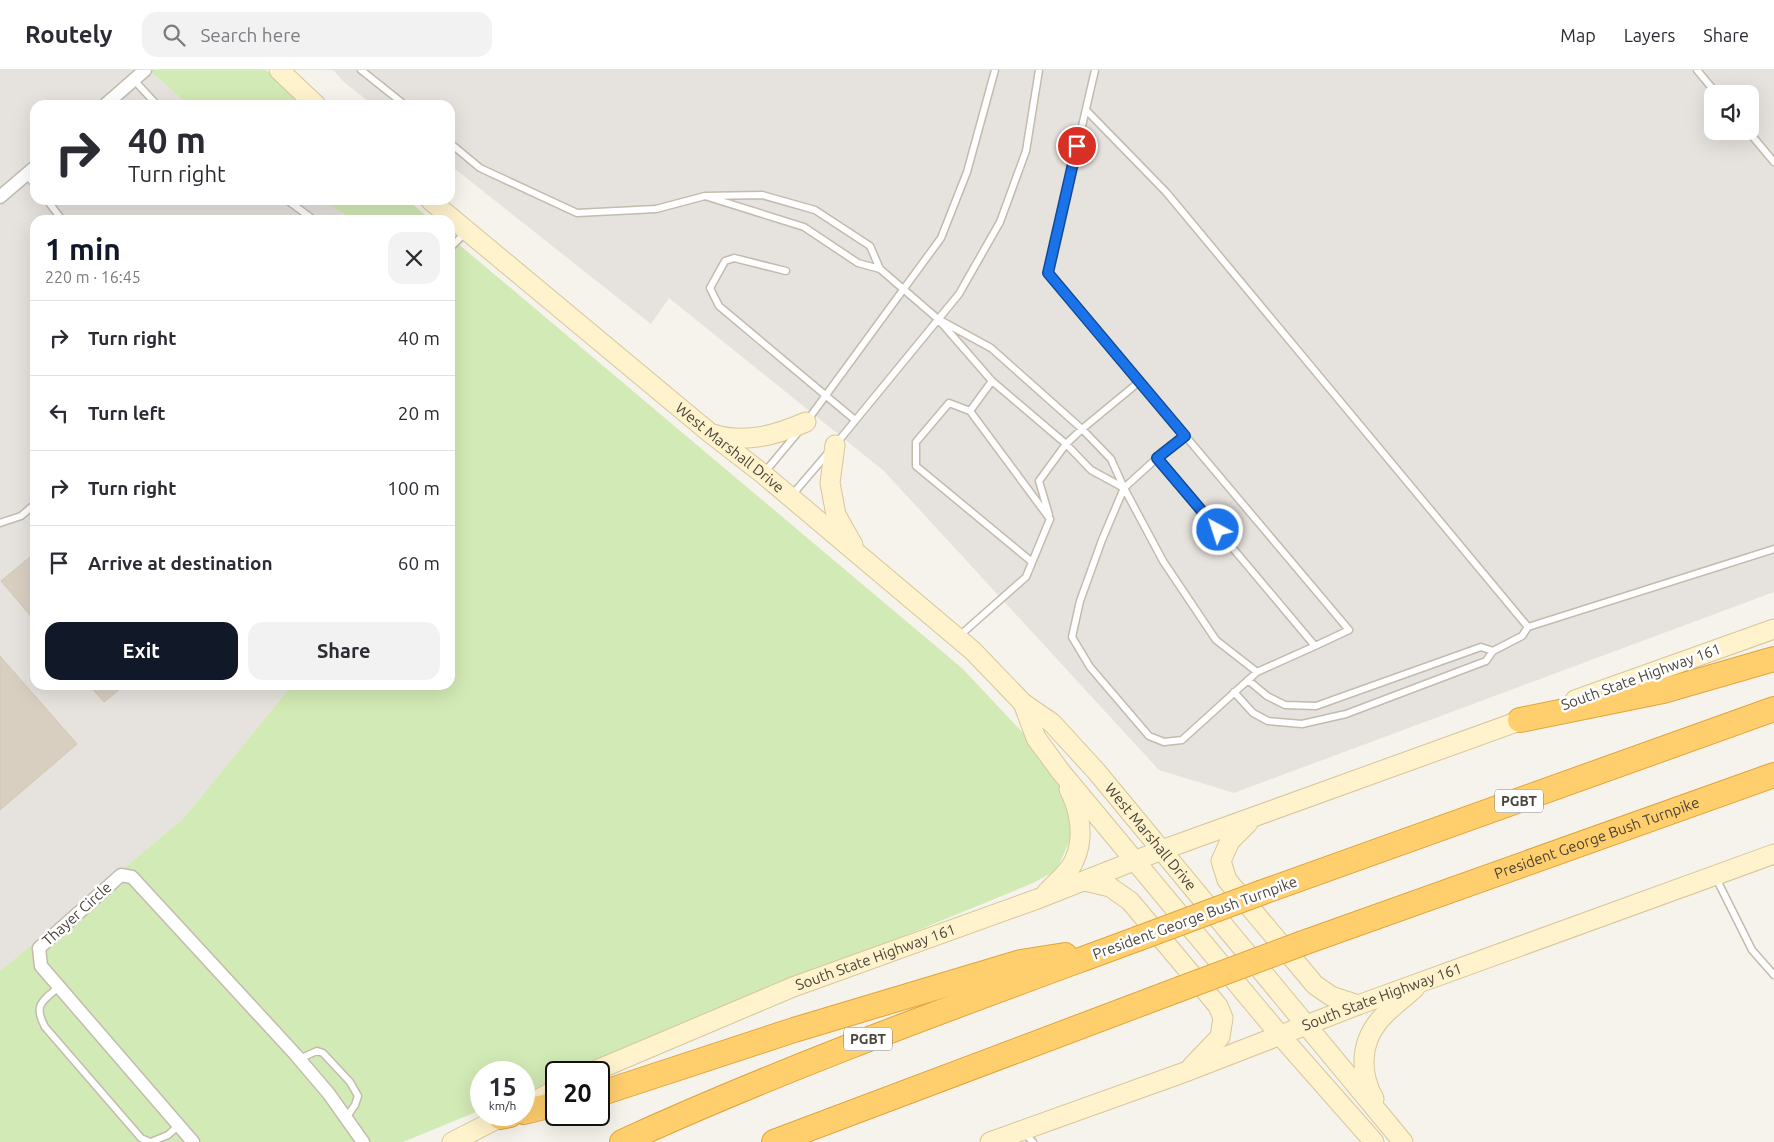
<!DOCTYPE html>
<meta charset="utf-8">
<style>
:root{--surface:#fff;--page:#f2f2f3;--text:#2b2b33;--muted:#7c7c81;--line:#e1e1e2;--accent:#111827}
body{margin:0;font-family:Ubuntu,sans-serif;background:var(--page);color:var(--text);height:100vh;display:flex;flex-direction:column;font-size:19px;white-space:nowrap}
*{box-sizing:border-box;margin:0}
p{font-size:16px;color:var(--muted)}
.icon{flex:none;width:28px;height:28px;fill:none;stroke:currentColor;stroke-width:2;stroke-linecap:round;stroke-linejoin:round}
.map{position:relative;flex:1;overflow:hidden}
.drawer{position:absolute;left:30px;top:145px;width:425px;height:475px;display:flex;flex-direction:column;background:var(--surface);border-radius:15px;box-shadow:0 5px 20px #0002}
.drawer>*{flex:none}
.banner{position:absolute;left:30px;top:30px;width:425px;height:105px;border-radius:15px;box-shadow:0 5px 20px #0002;background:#fff;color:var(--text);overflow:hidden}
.controls{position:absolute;left:1704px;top:15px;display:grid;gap:10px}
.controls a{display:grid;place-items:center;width:55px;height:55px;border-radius:10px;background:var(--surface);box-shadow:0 5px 20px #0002;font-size:25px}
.speed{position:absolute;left:470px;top:991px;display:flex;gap:10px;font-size:25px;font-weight:700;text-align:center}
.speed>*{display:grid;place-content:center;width:65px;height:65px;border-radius:50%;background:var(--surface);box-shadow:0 5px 20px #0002;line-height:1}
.speed small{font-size:12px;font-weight:400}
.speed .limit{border:2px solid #111;border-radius:8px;background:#fff;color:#111}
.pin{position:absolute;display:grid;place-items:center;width:42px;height:42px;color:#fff;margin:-21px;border:2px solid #fff;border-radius:50%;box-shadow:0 1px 5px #0007}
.me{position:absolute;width:55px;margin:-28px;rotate:320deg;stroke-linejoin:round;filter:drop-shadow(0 0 4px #0008)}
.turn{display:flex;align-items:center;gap:18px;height:105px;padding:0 15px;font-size:22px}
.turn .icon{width:65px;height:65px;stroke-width:2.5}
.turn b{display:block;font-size:35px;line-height:42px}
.round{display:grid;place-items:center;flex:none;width:52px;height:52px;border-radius:15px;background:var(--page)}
.headline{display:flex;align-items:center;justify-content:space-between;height:85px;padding:0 15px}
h1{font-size:30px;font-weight:700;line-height:38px;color:var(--accent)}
.primary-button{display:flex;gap:10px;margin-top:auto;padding:10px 15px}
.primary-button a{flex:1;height:58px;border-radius:15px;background:var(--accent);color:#fff;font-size:20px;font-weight:700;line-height:58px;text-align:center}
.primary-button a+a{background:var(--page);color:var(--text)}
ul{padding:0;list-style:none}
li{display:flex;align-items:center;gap:15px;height:75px;padding:0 15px;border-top:1px solid var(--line)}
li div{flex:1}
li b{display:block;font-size:19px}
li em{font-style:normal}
header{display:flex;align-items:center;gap:30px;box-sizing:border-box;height:70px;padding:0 25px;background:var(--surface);border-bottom:1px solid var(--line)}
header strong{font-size:24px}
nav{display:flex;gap:28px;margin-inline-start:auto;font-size:18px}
.search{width:350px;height:45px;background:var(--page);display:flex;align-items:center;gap:12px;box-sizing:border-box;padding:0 18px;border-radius:15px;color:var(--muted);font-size:19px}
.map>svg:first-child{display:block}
.industrial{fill:#e6e2dd;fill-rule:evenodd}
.green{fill:#d2eab5}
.building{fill:#d8cfc1;stroke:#d3c7b4}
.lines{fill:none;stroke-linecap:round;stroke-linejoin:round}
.service-casing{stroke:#c2bbae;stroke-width:9}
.minor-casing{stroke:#c2bbae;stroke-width:15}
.secondary-casing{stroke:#d6c79b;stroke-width:21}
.motorway-casing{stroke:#e0a43c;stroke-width:26}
.service{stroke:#fff;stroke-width:6}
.minor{stroke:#fff;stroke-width:12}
.secondary{stroke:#fff3cd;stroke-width:19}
.motorway{stroke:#ffcf6e;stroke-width:24}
.motorway-bridge-casing{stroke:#e0a43c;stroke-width:26;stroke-linecap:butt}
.motorway-bridge{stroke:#ffcf6e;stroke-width:24}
.route-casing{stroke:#114b97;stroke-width:12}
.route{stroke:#1a73e8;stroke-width:9}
.labels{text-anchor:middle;stroke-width:5;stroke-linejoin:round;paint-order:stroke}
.shield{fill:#fff;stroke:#817c74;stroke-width:1}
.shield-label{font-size:14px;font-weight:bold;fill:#4b4439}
.street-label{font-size:15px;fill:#4b4439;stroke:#fff}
</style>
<header>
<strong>Routely</strong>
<div class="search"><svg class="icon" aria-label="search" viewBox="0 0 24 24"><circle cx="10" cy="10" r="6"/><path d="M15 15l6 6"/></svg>Search here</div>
<nav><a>Map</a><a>Layers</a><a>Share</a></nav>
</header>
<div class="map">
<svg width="1774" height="1072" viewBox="0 0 1774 1072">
<rect width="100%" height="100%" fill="#f6f3ec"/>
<!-- industrial -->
<path class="industrial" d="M0 0H149L188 35H35V130H322L354 150H35V615H292L183 749 0 901Z
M333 0H1774V522L1234 723 1159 700 884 401 669 228 651 254 450 95V35H373L344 12ZM1712 24H1750V61H1712Z"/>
<!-- green -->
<path class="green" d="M149 0H266L303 35H188Z
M322 130H408L431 150H354Z
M450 167 963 599 1022 662 1066 723 1073 762 1057 800 1033 813 573 1002H556V1009L524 1023V1002H481V1040L403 1072H0V901L183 749 292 615H450Z"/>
<!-- building -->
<path class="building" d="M35 483V551L1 511Z
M0 586 77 674 0 740Z
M89 615H125L104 632Z"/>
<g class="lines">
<!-- service casing -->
<g class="service-casing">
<path id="service" d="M361 0 405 35
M1095 0 1048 203 1349 560 1315 576
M1697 0 1717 24
M134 10 157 35
M1086 40 1166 122 1528 557 1774 479
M1748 61 1774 92
M450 73 480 98 577 143 656 139 705 126 762 125 815 140 870 176 880 199
M26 104 35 115
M705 126 804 157 858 193 880 199 938 249 992 311 1066 374 1091 400 1124 418
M47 130 62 150
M287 130 314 150
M450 178 465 163
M786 201 734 188 725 191 710 218 719 236 855 350
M938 249 991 278 1082 359 1111 389 1124 418 1163 491 1216 570 1257 602 1315 576 1157 388
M970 341 992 311
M807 351 941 168 967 102 995 0
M1185 366 1157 388 1124 418 1102 470 1080 531 1072 567 1090 597 1149 666 1164 672 1182 670 1257 602
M836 374 959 224 1000 152 1026 81 1039 0
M764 403 799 361
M792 425 828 383
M1049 445 1039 411 1066 374 1082 359 1139 312
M0 453 21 446 35 434
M958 567 1026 507 1050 449 970 341 949 333 916 372V396L1032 492
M1248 610 1267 626 1285 635 1316 636 1481 577 1493 581
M1234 622 1253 643 1268 651 1302 654 1346 644 1486 591 1493 581 1522 566 1528 557
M1715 806 1752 880 1774 905
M59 917C42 931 33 935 45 957L141 1068 150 1072
M299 989 317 981 323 983 350 1012 358 1026 355 1035 346 1048
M1024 1063 1033 1072
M151 1072 168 1065 179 1055"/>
</g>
<!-- minor casing -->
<g class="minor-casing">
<path id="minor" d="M105 35 145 0
M0 127 35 97
M193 1072 41 896 39 878 121 805 132 807 295 984 329 1024 363 1072"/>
</g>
<!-- secondary casing -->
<g class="secondary-casing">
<g id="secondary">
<path d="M279 0 316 35"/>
<path id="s1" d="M430 130 710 363 763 404 973 581 1023 633 1052 653 1096 701 1403 1072"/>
<path d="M713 364C746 374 776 365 806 352"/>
<path d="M835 375 830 413 836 445 853 475"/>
<path d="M1575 630 1774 559"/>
<path d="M1023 633 1036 668 1061 702 1279 964 1374 1072"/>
<path d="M1248 753 1230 771 1221 791 1227 810 1315 915 1331 926 1358 935"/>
<path d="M1085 811 1110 817 1130 831 1218 936 1223 948 1220 967 1192 996"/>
<path d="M1046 823C1055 813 1069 803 1074 791 1085 768 1080 740 1069 719"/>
<path id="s2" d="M592 1002 793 917 1040 828 1162 780 1533 646"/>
<path d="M1374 1029C1360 1004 1360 975 1378 952 1388 939 1403 929 1415 918"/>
<path d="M526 1035 556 1020"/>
<path d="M452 1072 505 1045"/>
<path id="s3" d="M990 1072 1188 1001 1358 935 1774 784"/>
</g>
</g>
<!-- motorway casing -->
<g class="motorway-casing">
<g id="motorway">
<path d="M1520 650 1663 621 1774 589"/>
<path d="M1263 822 1774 639"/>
<path id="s4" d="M1303 873 1774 705"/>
<path d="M599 1024 794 960 1021 892 1065 885"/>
<path d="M524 1042 556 1034"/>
<path d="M500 1047 510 1045"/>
<path d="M622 1072C790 995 964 933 1137 869"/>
<path d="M774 1072 1180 919"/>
</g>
</g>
<!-- service -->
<use href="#service" class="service"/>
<!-- minor -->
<use href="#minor" class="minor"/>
<!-- secondary -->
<use href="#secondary" class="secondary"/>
<!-- motorway -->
<use href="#motorway" class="motorway"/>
<!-- motorway-bridge casing -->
<g class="motorway-bridge-casing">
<path id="motorway-bridge" d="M1137 869 1263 822
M1180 919 1303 873"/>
</g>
<!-- motorway-bridge -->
<use href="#motorway-bridge" class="motorway-bridge"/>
</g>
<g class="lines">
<!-- route casing -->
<g class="route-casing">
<path id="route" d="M1077 76 1048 203 1185 366 1157 388 1218 460"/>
</g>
<!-- route -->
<use href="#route" class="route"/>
</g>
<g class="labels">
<!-- shield labels -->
<g class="shield">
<rect x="1495" y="719.5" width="48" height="23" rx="4"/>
<rect x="844" y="957.5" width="48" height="23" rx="4"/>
</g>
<g class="shield-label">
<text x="1519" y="736">PGBT</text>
<text x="868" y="974">PGBT</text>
</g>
<!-- street labels -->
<g class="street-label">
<text dy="5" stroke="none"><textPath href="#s1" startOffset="389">West Marshall Drive</textPath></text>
<text transform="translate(1641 607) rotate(-20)" y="5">South State Highway 161</text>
<text dy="5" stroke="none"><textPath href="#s1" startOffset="964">West Marshall Drive</textPath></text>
<text dy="5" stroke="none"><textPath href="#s4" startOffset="312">President George Bush Turnpike</textPath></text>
<text transform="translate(77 844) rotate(-42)" y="5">Thayer Circle</text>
<text transform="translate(1195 848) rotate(-20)" y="5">President George Bush Turnpike</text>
<text dy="5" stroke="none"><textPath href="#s2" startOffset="306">South State Highway 161</textPath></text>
<text dy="5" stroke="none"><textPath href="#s3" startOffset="418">South State Highway 161</textPath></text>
</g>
</g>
</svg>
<div class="controls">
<a><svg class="icon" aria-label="sound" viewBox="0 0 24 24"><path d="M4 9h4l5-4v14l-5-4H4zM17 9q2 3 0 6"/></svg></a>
</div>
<div class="speed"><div>15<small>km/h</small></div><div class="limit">20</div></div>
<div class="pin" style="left:1077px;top:76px;background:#d93025"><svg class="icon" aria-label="arrive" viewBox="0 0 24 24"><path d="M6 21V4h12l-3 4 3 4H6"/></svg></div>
<svg class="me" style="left:1218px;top:460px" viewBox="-20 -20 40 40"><circle r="17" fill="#1a73e8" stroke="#fff" stroke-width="3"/><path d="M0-11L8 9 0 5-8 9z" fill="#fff"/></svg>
<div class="banner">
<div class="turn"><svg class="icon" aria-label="right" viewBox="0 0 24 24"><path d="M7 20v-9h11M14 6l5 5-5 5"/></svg><div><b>40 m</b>Turn right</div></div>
</div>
<section class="drawer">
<div class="headline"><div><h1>1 min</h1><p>220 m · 16:45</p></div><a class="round"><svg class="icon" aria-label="close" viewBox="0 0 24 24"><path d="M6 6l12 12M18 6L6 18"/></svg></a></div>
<ul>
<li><svg class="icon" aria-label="right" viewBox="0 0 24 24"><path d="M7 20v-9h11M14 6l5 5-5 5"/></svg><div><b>Turn right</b></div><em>40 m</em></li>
<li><svg class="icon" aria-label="left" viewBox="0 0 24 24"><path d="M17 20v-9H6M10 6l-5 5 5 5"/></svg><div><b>Turn left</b></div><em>20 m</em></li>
<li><svg class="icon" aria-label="right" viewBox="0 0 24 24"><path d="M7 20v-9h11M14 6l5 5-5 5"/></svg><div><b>Turn right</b></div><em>100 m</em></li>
<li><svg class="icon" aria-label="arrive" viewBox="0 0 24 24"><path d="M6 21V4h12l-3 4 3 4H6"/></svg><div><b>Arrive at destination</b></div><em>60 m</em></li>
</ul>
<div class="primary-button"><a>Exit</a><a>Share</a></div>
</section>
</div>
